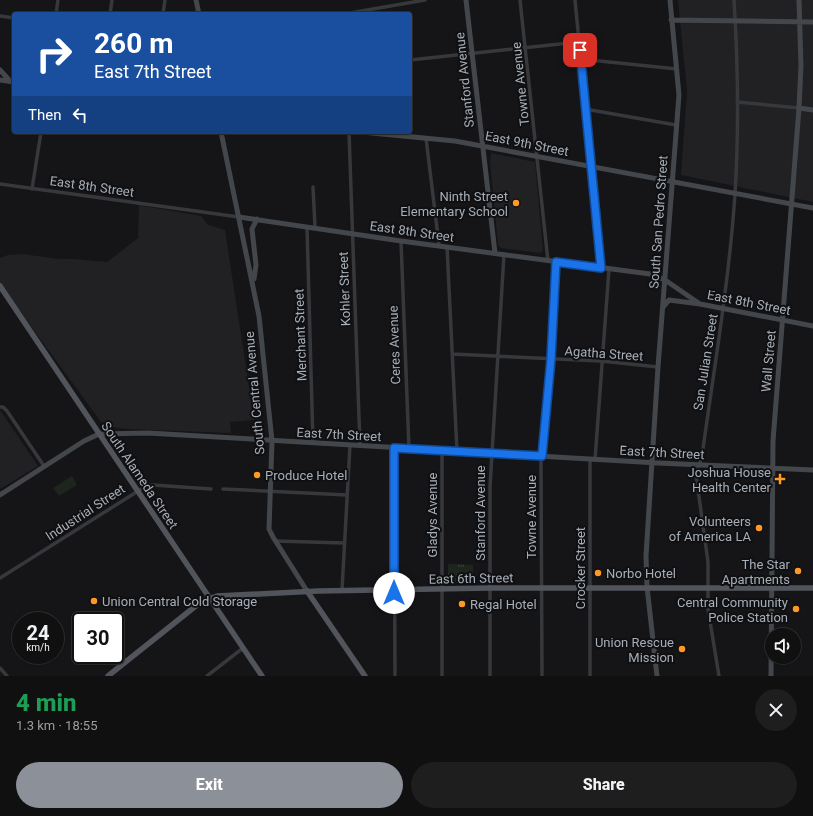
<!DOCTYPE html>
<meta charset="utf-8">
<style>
:root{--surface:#101011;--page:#1e1e1f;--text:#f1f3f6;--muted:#9c9d9f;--line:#303031;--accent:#8c9099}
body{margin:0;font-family:Roboto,sans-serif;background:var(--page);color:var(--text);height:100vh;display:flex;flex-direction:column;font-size:15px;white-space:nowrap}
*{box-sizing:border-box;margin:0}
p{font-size:13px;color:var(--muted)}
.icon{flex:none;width:22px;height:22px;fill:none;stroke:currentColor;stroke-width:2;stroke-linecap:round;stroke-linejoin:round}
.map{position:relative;height:676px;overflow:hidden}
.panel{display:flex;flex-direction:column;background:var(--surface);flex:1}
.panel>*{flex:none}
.banner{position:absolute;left:12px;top:12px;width:400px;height:122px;border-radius:4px;box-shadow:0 1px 3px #0004,0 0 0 1px var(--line);background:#1a4fa0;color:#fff;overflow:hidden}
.tools{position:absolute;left:765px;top:628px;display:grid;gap:8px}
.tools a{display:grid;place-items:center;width:36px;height:36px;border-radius:50%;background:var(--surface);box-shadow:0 1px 3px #0004,0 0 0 1px var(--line);font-size:20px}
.speed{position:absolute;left:12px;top:612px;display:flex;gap:8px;font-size:20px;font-weight:700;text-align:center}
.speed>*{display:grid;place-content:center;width:52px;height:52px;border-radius:50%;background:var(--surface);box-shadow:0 1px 3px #0004,0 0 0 1px var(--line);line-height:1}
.speed small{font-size:10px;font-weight:400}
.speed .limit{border:2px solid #111;border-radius:6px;background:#fff;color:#111}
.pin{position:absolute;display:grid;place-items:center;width:34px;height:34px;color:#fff;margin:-17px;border-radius:8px;box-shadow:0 2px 6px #0006}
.me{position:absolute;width:44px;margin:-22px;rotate:0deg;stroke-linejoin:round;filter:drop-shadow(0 0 3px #0008)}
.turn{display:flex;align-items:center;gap:14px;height:84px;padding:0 16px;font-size:18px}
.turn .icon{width:52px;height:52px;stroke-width:2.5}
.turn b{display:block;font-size:28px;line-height:34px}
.then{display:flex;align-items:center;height:38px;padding:0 16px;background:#0003;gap:8px;font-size:15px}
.round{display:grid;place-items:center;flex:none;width:42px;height:42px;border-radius:21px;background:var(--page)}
.head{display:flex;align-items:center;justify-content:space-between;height:68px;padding:0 16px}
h1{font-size:24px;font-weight:800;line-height:30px;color:#1e9e55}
.primary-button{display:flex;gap:8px;margin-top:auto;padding:8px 16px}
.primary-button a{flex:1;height:46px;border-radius:24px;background:var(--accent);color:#fff;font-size:16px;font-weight:800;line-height:46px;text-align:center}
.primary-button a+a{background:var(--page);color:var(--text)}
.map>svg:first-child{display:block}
.built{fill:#212124}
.grass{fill:url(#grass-tufts)}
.pitch{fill:#1d251d}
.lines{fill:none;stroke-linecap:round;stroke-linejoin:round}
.street{stroke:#36383c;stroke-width:3.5}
.secondary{stroke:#43474c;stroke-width:5}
.primary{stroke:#51555b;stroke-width:5.5}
.route-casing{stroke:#114b97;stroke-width:10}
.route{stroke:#1a73e8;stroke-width:7}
.poi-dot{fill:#fe9926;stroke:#101012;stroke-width:1.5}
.labels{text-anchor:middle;stroke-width:4;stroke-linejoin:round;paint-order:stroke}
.street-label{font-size:13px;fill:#a6aeb8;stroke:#101012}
.poi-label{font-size:13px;fill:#a6aeb8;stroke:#101012;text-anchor:end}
</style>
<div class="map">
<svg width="813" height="676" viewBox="0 0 813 676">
<defs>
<pattern id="grass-tufts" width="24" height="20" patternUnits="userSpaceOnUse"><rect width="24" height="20" fill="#1d251d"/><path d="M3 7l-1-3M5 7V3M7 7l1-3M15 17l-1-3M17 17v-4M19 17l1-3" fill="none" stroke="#3b423c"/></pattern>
</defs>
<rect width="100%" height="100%" fill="#151517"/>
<!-- built -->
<path class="built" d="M678 0H813V202L681 175 687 91Z
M491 153 535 162 543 251 540 253 501 248 498 245 490 161Z
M139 205 201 216 208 225 225 230 254 420 230 422 231 433 128 429 104 426 0 284V258L8 255 23 254 58 259H73L107 262 138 238Z
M0 410 38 466 0 489Z"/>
<!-- grass -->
<path class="grass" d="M448 564 473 565V582H448Z"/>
<!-- pitch -->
<path class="pitch" d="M72 476 77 485 59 496 53 488Z
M465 566H473V579H465Z"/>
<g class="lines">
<!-- street -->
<path class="street" d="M520 0 548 261
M575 0 601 268
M56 14 58 0
M110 14 112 0
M163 14 165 0
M344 14 425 0
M0 16 14 18
M580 59 677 69
M410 60 579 42
M737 102 799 108
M585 109 676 125
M349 132 360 446
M426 138 439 245
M0 184 239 217
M313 187 315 227
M32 189 41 132
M307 227 313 443
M401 241 409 449
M447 247 457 451
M452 354 601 361 658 367
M0 407H3L7 411 44 466
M394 448 395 676
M442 450V676
M590 459V676
M595 460 609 269
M223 489 347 495
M275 541 344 543
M0 578 146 486 153 485 211 489
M342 590 350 445
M0 668 7 676
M207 676 243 648
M490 676V487L504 254
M542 676 541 462 551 359 556 262
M719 676 708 609V562L696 475 702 456C714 369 729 282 735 194 739 130 738 64 734 0"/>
<!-- secondary -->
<path class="secondary" d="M196 0 199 14
M466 0 495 253
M671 20 813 22
M0 70 10 81
M0 80 14 82
M799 108 813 110
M221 132 259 316 272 441 269 529 273 537 307 591
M361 132 455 141 813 208
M239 217 401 241 650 274 665 280 700 304 813 326
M254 279 256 265 252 229 257 219
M663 307 669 300 700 304
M0 495 84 441 99 434 148 433 658 463 813 470
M657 676 647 587 646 556 658 367 679 95 670 0
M771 676 773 441 799 108 801 66 799 0"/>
<!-- primary -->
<path class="primary" d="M0 286 262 676
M307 591 365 676
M108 676 202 601 217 596 318 591 491 588H813"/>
</g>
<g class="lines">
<!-- route casing -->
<g class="route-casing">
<path id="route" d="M394 593V448L542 456 551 359 556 262 601 268 580 50"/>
</g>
<!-- route -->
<use href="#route" class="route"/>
</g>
<!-- markers -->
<g class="poi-dot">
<circle cx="516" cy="203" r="4"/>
<circle cx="257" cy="475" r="4"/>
<path d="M778 473h4v4h4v4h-4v4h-4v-4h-4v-4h4z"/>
<circle cx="759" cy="528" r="4"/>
<circle cx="798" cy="571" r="4"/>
<circle cx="598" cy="573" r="4"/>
<circle cx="94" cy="601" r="4"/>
<circle cx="462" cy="604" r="4"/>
<circle cx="796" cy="609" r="4"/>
<circle cx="682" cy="649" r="4"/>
</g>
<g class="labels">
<!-- street labels -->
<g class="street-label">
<text transform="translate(464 80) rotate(-96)" y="5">Stanford Avenue</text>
<text transform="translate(520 84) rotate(-96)" y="5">Towne Avenue</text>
<text transform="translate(527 143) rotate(11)" y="5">East 9th Street</text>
<text transform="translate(92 186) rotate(8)" y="5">East 8th Street</text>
<text transform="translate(658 222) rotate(-86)" y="5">South San Pedro Street</text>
<text transform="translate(412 231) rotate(8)" y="5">East 8th Street</text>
<text transform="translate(344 289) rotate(-92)" y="5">Kohler Street</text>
<text transform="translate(749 302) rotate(11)" y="5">East 8th Street</text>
<text transform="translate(300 335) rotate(-92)" y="5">Merchant Street</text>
<text transform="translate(394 345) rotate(-92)" y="5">Ceres Avenue</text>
<text transform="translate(604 353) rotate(4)" y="5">Agatha Street</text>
<text transform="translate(768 361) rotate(-85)" y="5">Wall Street</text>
<text transform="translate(705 362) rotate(-81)" y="5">San Julian Street</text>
<text transform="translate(254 393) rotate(-95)" y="5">South Central Avenue</text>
<text transform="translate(339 434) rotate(3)" y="5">East 7th Street</text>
<text transform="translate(662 452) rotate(3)" y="5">East 7th Street</text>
<text transform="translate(140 475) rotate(56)" y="5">South Alameda Street</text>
<text transform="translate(85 512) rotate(-33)" y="5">Industrial Street</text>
<text transform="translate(480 513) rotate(-90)" y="5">Stanford Avenue</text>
<text transform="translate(432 515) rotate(-90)" y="5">Gladys Avenue</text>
<text transform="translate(531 517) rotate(-90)" y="5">Towne Avenue</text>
<text transform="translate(580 568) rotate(-90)" y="5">Crocker Street</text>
<text transform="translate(471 578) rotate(-1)" y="5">East 6th Street</text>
</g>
<!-- poi labels -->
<g class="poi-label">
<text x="508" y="201">Ninth Street<tspan x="508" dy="15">Elementary School</tspan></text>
<text x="771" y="477">Joshua House<tspan x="771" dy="15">Health Center</tspan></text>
<text x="265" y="480" text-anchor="start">Produce Hotel</text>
<text x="751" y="526">Volunteers<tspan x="751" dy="15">of America LA</tspan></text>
<text x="790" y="569">The Star<tspan x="790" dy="15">Apartments</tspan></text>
<text x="606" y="578" text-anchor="start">Norbo Hotel</text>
<text x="102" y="606" text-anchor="start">Union Central Cold Storage</text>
<text x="788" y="607">Central Community<tspan x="788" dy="15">Police Station</tspan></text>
<text x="470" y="609" text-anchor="start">Regal Hotel</text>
<text x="674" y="647">Union Rescue<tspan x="674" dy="15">Mission</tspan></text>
</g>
</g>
</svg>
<div class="tools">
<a><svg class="icon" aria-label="sound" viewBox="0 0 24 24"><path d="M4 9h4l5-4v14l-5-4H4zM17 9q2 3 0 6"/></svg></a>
</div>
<div class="speed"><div>24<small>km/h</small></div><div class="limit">30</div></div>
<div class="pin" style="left:580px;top:50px;background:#d93025"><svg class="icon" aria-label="arrive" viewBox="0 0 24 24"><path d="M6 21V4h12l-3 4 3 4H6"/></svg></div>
<svg class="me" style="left:394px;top:593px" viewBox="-20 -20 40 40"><circle r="19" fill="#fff"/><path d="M0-13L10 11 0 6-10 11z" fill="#1a73e8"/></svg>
<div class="banner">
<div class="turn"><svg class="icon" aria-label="right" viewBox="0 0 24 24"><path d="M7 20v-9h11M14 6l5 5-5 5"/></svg><div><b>260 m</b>East 7th Street</div></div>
<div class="then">Then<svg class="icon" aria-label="left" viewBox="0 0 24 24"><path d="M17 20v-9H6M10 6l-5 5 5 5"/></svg></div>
</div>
</div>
<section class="panel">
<div class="head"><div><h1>4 min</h1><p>1.3 km · 18:55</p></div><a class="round"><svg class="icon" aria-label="close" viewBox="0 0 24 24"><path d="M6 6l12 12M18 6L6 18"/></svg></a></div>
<div class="primary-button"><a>Exit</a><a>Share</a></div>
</section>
